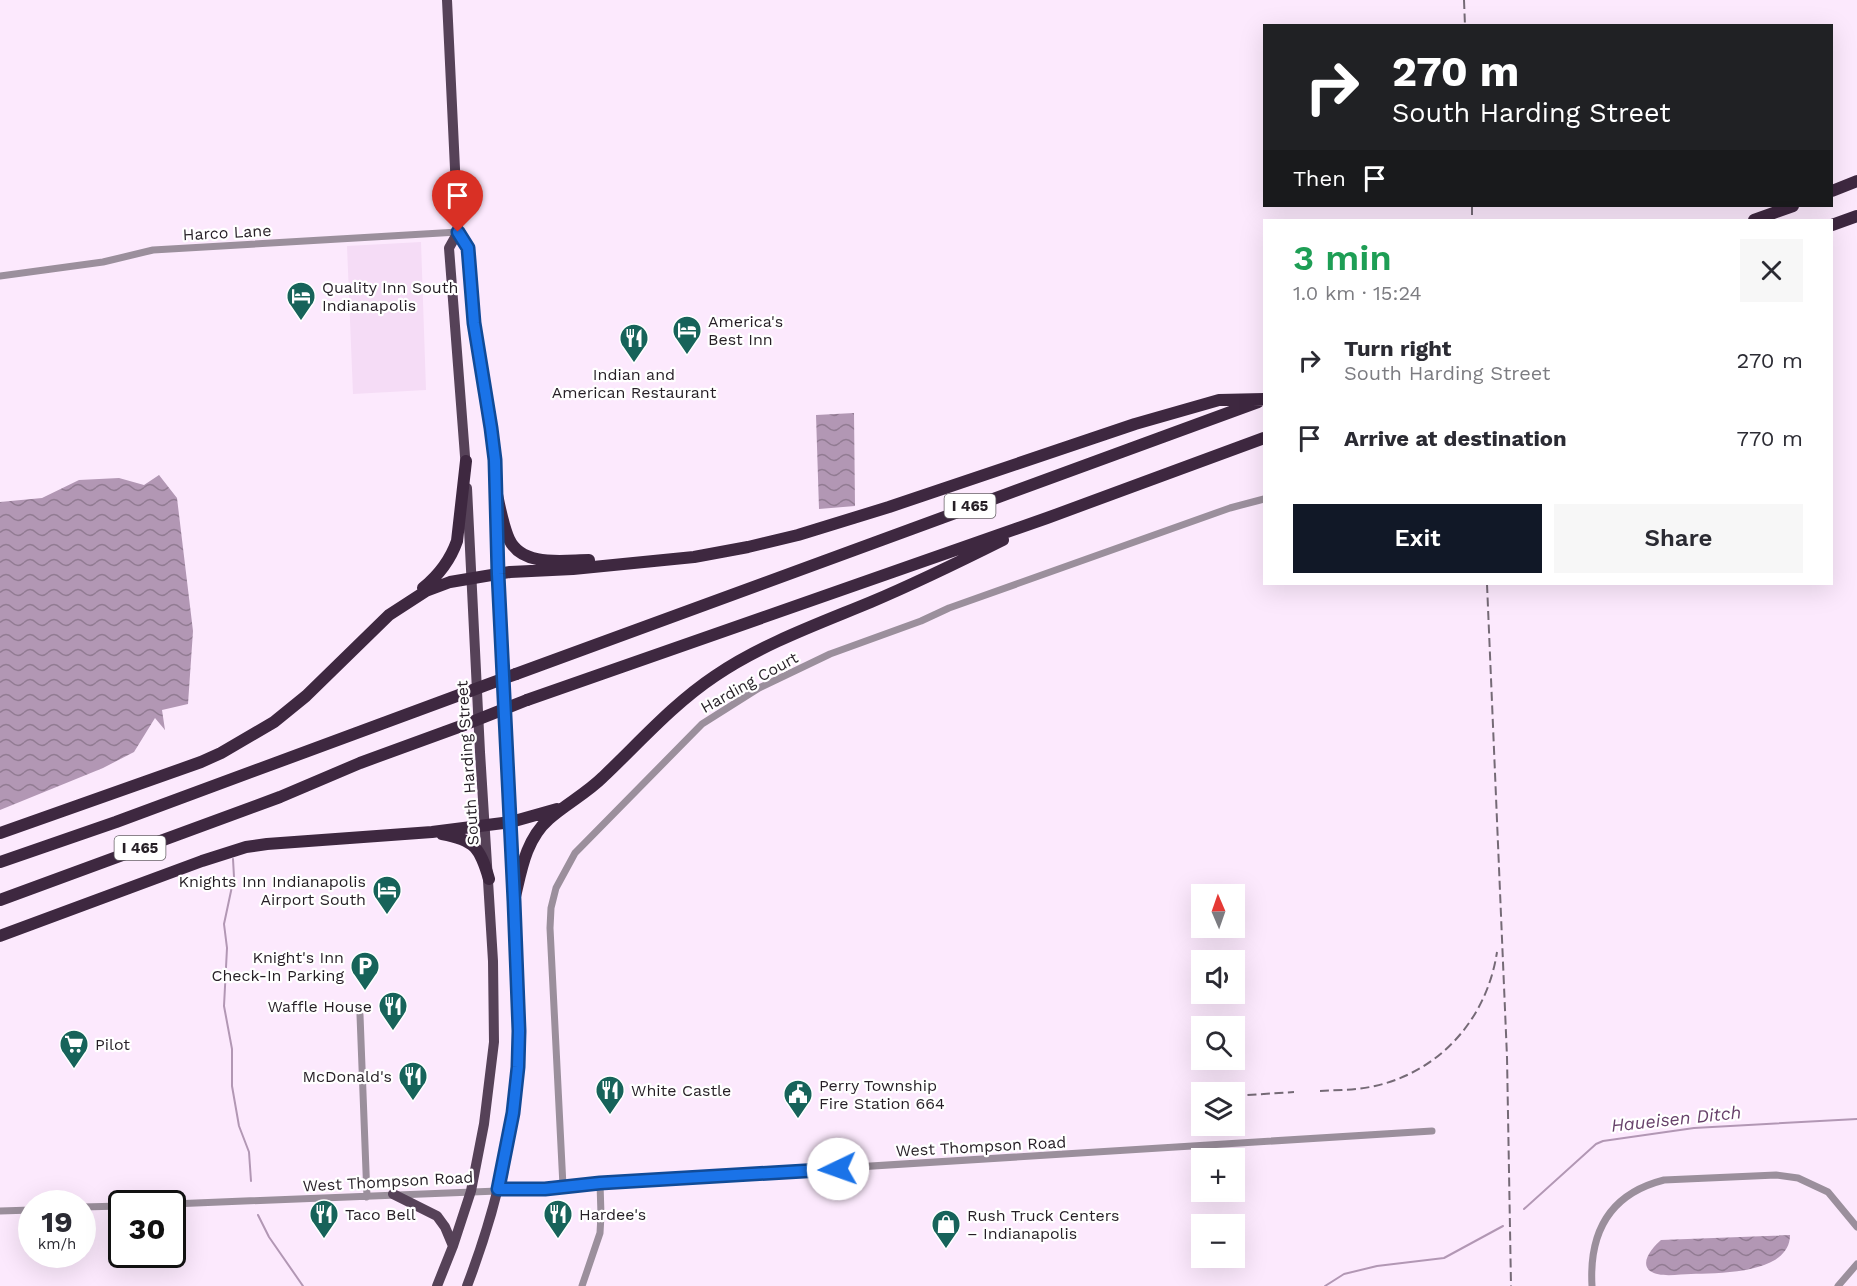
<!DOCTYPE html>
<meta charset="utf-8">
<style>
:root{--surface:#fff;--page:#f7f7f7;--text:#2b2b33;--muted:#7c7c81;--accent:#111827}
body{margin:0;font-family:"Work Sans",sans-serif;background:var(--page);color:var(--text);height:100vh;display:flex;flex-direction:column;font-size:22px;white-space:nowrap}
*{box-sizing:border-box;margin:0}
p{font-size:20px;color:var(--muted)}
.icon{flex:none;width:33px;height:33px;fill:none;stroke:currentColor;stroke-width:2;stroke-linecap:round;stroke-linejoin:round}
.map{position:relative;flex:1;overflow:hidden}
.side{position:absolute;left:1263px;top:219px;width:570px;height:366px;display:flex;flex-direction:column;background:var(--surface);border-radius:0px;box-shadow:0 6px 24px #0002}
.side>*{flex:none}
.top-card{position:absolute;left:1263px;top:24px;width:570px;height:183px;border-radius:0px;box-shadow:0 6px 24px #0002;background:#202124;color:#fff;overflow:hidden}
.needle{width:39px;rotate:358deg}
.buttons{position:absolute;left:1191px;top:884px;display:grid;gap:12px}
.buttons a{display:grid;place-items:center;width:54px;height:54px;border-radius:0px;background:var(--surface);box-shadow:0 6px 24px #0002;font-size:30px}
.speed{position:absolute;left:18px;top:1190px;display:flex;gap:12px;font-size:30px;font-weight:700;text-align:center}
.speed>*{display:grid;place-content:center;width:78px;height:78px;border-radius:50%;background:var(--surface);box-shadow:0 6px 24px #0002;line-height:1}
.speed small{font-size:15px;font-weight:400}
.speed .limit{border:3px solid #111;border-radius:9px;background:#fff;color:#111}
.pin{position:absolute;display:grid;place-items:center;width:51px;height:51px;color:#fff;margin:-62px -26px;border-radius:50% 50% 50% 0;rotate:-45deg;box-shadow:0 0 6px #0007}
.pin .icon{rotate:45deg}
.me{position:absolute;width:66px;margin:-33px;rotate:267deg;stroke-linejoin:round;filter:drop-shadow(0 0 4px #0008)}
.turn{display:flex;align-items:center;gap:21px;height:126px;padding:0 30px;font-size:27px}
.turn .icon{width:78px;height:78px;stroke-width:2.5}
.turn b{display:block;font-size:42px;line-height:51px}
.then{display:flex;align-items:center;height:57px;padding:0 30px;background:#0003;gap:12px;font-size:22px}
.round{display:grid;place-items:center;flex:none;width:63px;height:63px;border-radius:0px;background:var(--page)}
.overview{display:flex;align-items:center;justify-content:space-between;height:102px;padding:0 30px}
h1{font-size:36px;font-weight:600;line-height:45px;color:#1e9e55}
.action{display:flex;gap:12px;margin-top:auto;padding:12px 30px}
.action a{flex:1;height:69px;border-radius:0px;background:var(--accent);color:#fff;font-size:24px;font-weight:600;line-height:69px;text-align:center}
.action a+a{background:var(--page);color:var(--text)}
ul{padding:0;list-style:none}
li{display:flex;align-items:center;gap:18px;height:78px;padding:0 30px}
li div{flex:1}
li b{display:block;font-size:22px}
li em{font-style:normal}
.map>svg:first-child{display:block}
.built{fill:#f5dcf6}
.water{fill:url(#water-waves)}
.lines{fill:none;stroke-linecap:round;stroke-linejoin:round}
.stream{stroke:#b297b4;stroke-width:2}
.street{stroke:#9b8f9c;stroke-width:7}
.primary{stroke:#564258;stroke-width:10}
.highway{stroke:#3e2840;stroke-width:12}
.rail{stroke:#756a76;stroke-width:2;stroke-dasharray:9 4.5;stroke-linecap:butt}
.highway-bridge{stroke:#3e2840;stroke-width:12}
.route-casing{stroke:#114b97;stroke-width:15}
.route{stroke:#1a73e8;stroke-width:10}
.labels{text-anchor:middle;stroke-width:4.5;stroke-linejoin:round;paint-order:stroke}
.shield{fill:#fff;stroke:#676267;stroke-width:1.5}
.shield-label{font-size:15px;font-weight:bold;fill:#261f26}
.street-label{font-size:16px;fill:#261f26;stroke:#fff}
.poi-label{font-size:16px;fill:#261f26;stroke:#fff;text-anchor:start}
.water-label{font-size:18px;font-style:italic;fill:#67416a;stroke:#fff}
</style>
<div class="map">
<svg width="1857" height="1286" viewBox="0 0 1857 1286">
<defs>
<pattern id="water-waves" width="16" height="10" patternUnits="userSpaceOnUse" patternTransform="scale(1.5)"><rect width="16" height="10" fill="#b297b4"/><path d="M0 5q4-4 8 0t8 0" fill="none" stroke="#917b92"/></pattern>
</defs>
<rect width="100%" height="100%" fill="#fce9fd"/>
<!-- built -->
<path class="built" d="M421 242 426 390 353 394 347 246Z"/>
<!-- water -->
<path class="water" d="M854 413 855 506 819 509 816 415Z
M159 475 177 498 193 631 188 704 162 710 165 730 155 718 134 752 103 768 0 810V502L42 498 79 480 119 478 144 485Z
M1790 1235C1790 1274 1719 1273 1691 1274 1680 1274 1660 1278 1650 1271 1639 1262 1654 1246 1661 1240Z"/>
<g class="lines">
<!-- stream -->
<path class="stream" d="M233 859 234 877 224 924 227 948 224 1006 232 1049V1086L239 1126 249 1152 251 1181
M1524 1209 1596 1144 1603 1141 1694 1128 1857 1119
M258 1215 269 1237 303 1286
M1325 1286 1344 1274 1377 1266 1444 1258 1503 1226"/>
<!-- street -->
<path class="street" d="M0 276 103 262 153 250 458 232
M360 1015 367 1197
M563 1186 550 928 551 908 556 888 575 853 702 724 759 688 830 654 921 621 949 608 1230 508 1264 499
M172 1204 545 1189 600 1183 1432 1131
M82 1207 122 1206
M0 1211 32 1210
M582 1286 600 1233 601 1215 600 1183
M1592 1286C1589 1233 1609 1194 1664 1180L1776 1175 1798 1178 1828 1192 1857 1227
M1838 1286 1857 1264"/>
<!-- primary -->
<path class="primary" d="M447 0 458 232 468 248 474 323 491 427 494 460 519 1031C518 1118 498 1205 467 1286
M458 232 449 248 466 469
M393 1194 437 1216 445 1227 453 1246
M437 1286 453 1246 471 1191 484 1124 494 1042 493 961 480 752 467 488"/>
<!-- highway -->
<path class="highway" d="M1832 191 1857 181
M1754 220 1793 206
M1832 225 1857 216
M495 485C499 503 502 523 509 539 522 568 565 560 589 560
M423 588C439 575 450 561 457 541L466 461
M516 674 1258 402
M527 700 1047 518 1264 438
M0 833 201 762 221 753 274 722 306 696 389 615 426 591 450 582 510 572 573 569 694 557 748 547 798 535 889 507 1135 424 1219 400 1264 399
M442 834C475 840 480 848 489 879
M0 862 116 822 462 694
M0 900 280 797 360 763 464 725
M514 901C521 872 525 840 549 819 566 804 587 793 603 777 639 743 673 704 715 676 762 644 818 624 871 602 916 583 959 562 1003 540
M0 936 202 861 246 847 267 844 432 832 511 822 557 809"/>
<!-- rail -->
<path class="rail" d="M1464 0 1465 26
M1472 206V220
M1487 584 1507 1057 1511 1286
M1320 1091C1338 1090 1357 1090 1375 1086 1441 1071 1487 1018 1497 952
M1234 1096 1294 1092"/>
<!-- highway-bridge -->
<path class="highway-bridge" d="M462 694 516 674
M464 725 527 700"/>
</g>
<g class="lines">
<!-- route casing -->
<g class="route-casing">
<path id="route" d="M458 232 468 248 474 323 491 428 495 460 498 574 514 901 519 1031 518 1067 513 1113 498 1189H545L600 1183 838 1169"/>
</g>
<!-- route -->
<use href="#route" class="route"/>
</g>
<!-- icons -->
<defs>
<g id="hotel-pin" transform="scale(1.5)"><path d="M0 17L-7.5 6A9.5 9.5 0 1 1 7.5 6Z" fill="#17635a" stroke="#fff"/><path d="M-6-4.5h1.5V1H6V5H4.5V3h-9V5H-6ZM-4 0a1.8 1.8 0 1 1 3.6 0ZM.5 0V-2.5h3Q6-2.5 6 0Z" fill="#fff"/></g>
<g id="restaurant-pin" transform="scale(1.5)"><path d="M0 17L-7.5 6A9.5 9.5 0 1 1 7.5 6Z" fill="#17635a" stroke="#fff"/><path d="M-5-6h1v4h1v-4h1v4h1v-4h1v5L-1.5 .5V6h-2V.5L-5-1ZM5-6V6H3V1.5H1.5Q1.5-4 5-6Z" fill="#fff"/></g>
<g id="parking-pin" transform="scale(1.5)"><path d="M0 17L-7.5 6A9.5 9.5 0 1 1 7.5 6Z" fill="#17635a" stroke="#fff"/><path d="M-3.5-5.5H1a3.5 3.5 0 0 1 0 7H-1V5.5H-3.5ZM-1-3.4V-.6H.8a1.4 1.4 0 0 0 0-2.8Z" fill="#fff"/></g>
<g id="supermarket-pin" transform="scale(1.5)"><path d="M0 17L-7.5 6A9.5 9.5 0 1 1 7.5 6Z" fill="#17635a" stroke="#fff"/><path d="M-6-5.5h2.5l.6 2H6L4.5 2H-2.5L-4.4-4H-6ZM-1.5 3.2a1.3 1.3 0 1 0 .1 0ZM3 3.2a1.3 1.3 0 1 0 .1 0Z" fill="#fff"/></g>
<g id="civic-pin" transform="scale(1.5)"><path d="M0 17L-7.5 6A9.5 9.5 0 1 1 7.5 6Z" fill="#17635a" stroke="#fff"/><path d="M-.6-6.5H3V-4.5H.6V-3L4-1V1h2V6H-6V1h2V-1L-.6-3ZM-1.2 2.5V6h2.4V2.5Z" fill="#fff"/></g>
<g id="shop-pin" transform="scale(1.5)"><path d="M0 17L-7.5 6A9.5 9.5 0 1 1 7.5 6Z" fill="#17635a" stroke="#fff"/><path d="M-5-2.5h2.3a2.7 3.5 0 0 1 5.4 0H5L5.5 6h-11ZM-1.5-2.5h3a1.5 2.3 0 0 0-3 0Z" fill="#fff"/></g>
</defs>
<g fill-rule="evenodd">
<use href="#hotel-pin" x="301" y="296"/>
<use href="#hotel-pin" x="687" y="330"/>
<use href="#restaurant-pin" x="634" y="338"/>
<use href="#hotel-pin" x="387" y="890"/>
<use href="#parking-pin" x="365" y="966"/>
<use href="#restaurant-pin" x="393" y="1006"/>
<use href="#supermarket-pin" x="74" y="1044"/>
<use href="#restaurant-pin" x="413" y="1076"/>
<use href="#restaurant-pin" x="610" y="1090"/>
<use href="#civic-pin" x="798" y="1094"/>
<use href="#restaurant-pin" x="324" y="1214"/>
<use href="#restaurant-pin" x="558" y="1214"/>
<use href="#shop-pin" x="946" y="1224"/>
</g>
<g class="labels">
<!-- shield labels -->
<g class="shield">
<rect x="944.5" y="494" width="51" height="24" rx="4.5"/>
<rect x="114.5" y="836" width="51" height="24" rx="4.5"/>
</g>
<g class="shield-label">
<text x="970" y="511">I 465</text>
<text x="140" y="853">I 465</text>
</g>
<!-- street labels -->
<g class="street-label">
<text transform="translate(227 232) rotate(-3)" y="6">Harco Lane</text>
<text transform="translate(749 682) rotate(-29)" y="6">Harding Court</text>
<text transform="translate(467 763) rotate(-94)" y="6">South Harding Street</text>
<text transform="translate(981 1146) rotate(-3)" y="6">West Thompson Road</text>
<text transform="translate(388 1181) rotate(-3)" y="6">West Thompson Road</text>
</g>
<!-- poi labels -->
<g class="poi-label">
<text x="322" y="293">Quality Inn South<tspan x="322" dy="18">Indianapolis</tspan></text>
<text x="708" y="327">America's<tspan x="708" dy="18">Best Inn</tspan></text>
<text x="634" y="380" text-anchor="middle">Indian and<tspan x="634" dy="18">American Restaurant</tspan></text>
<text x="366" y="887" text-anchor="end">Knights Inn Indianapolis<tspan x="366" dy="18">Airport South</tspan></text>
<text x="344" y="963" text-anchor="end">Knight's Inn<tspan x="344" dy="18">Check-In Parking</tspan></text>
<text x="372" y="1012" text-anchor="end">Waffle House</text>
<text x="95" y="1050">Pilot</text>
<text x="392" y="1082" text-anchor="end">McDonald's</text>
<text x="819" y="1091">Perry Township<tspan x="819" dy="18">Fire Station 664</tspan></text>
<text x="631" y="1096">White Castle</text>
<text x="345" y="1220">Taco Bell</text>
<text x="579" y="1220">Hardee's</text>
<text x="967" y="1221">Rush Truck Centers<tspan x="967" dy="18">– Indianapolis</tspan></text>
</g>
<!-- water labels -->
<g class="water-label">
<text transform="translate(1676 1119) rotate(-6)" y="6">Haueisen Ditch</text>
</g>
</g>
</svg>
<div class="buttons">
<a><svg class="needle" viewBox="-14 -14 28 28"><path d="M0-13l5 13h-10z" fill="#e53935"/><path d="M0 13l5-13h-10z" fill="#7c7c81"/></svg></a>
<a><svg class="icon" aria-label="sound" viewBox="0 0 24 24"><path d="M4 9h4l5-4v14l-5-4H4zM17 9q2 3 0 6"/></svg></a>
<a><svg class="icon" aria-label="search" viewBox="0 0 24 24"><circle cx="10" cy="10" r="6"/><path d="M15 15l6 6"/></svg></a>
<a><svg class="icon" aria-label="layers" viewBox="0 0 24 24"><path d="M12 4l9 5-9 5-9-5zM3 14l9 5 9-5"/></svg></a>
<a>+</a>
<a>−</a>
</div>
<div class="speed"><div>19<small>km/h</small></div><div class="limit">30</div></div>
<div class="pin" style="left:458px;top:232px;background:#d93025"><svg class="icon" aria-label="arrive" viewBox="0 0 24 24"><path d="M6 21V4h12l-3 4 3 4H6"/></svg></div>
<svg class="me" style="left:838px;top:1169px" viewBox="-20 -20 40 40"><circle r="19" fill="#fff"/><path d="M0-13L10 11 0 6-10 11z" fill="#1a73e8"/></svg>
<div class="top-card">
<div class="turn"><svg class="icon" aria-label="right" viewBox="0 0 24 24"><path d="M7 20v-9h11M14 6l5 5-5 5"/></svg><div><b>270 m</b>South Harding Street</div></div>
<div class="then">Then<svg class="icon" aria-label="arrive" viewBox="0 0 24 24"><path d="M6 21V4h12l-3 4 3 4H6"/></svg></div>
</div>
<section class="side">
<div class="overview"><div><h1>3 min</h1><p>1.0 km · 15:24</p></div><a class="round"><svg class="icon" aria-label="close" viewBox="0 0 24 24"><path d="M6 6l12 12M18 6L6 18"/></svg></a></div>
<ul>
<li><svg class="icon" aria-label="right" viewBox="0 0 24 24"><path d="M7 20v-9h11M14 6l5 5-5 5"/></svg><div><b>Turn right</b><p>South Harding Street</p></div><em>270 m</em></li>
<li><svg class="icon" aria-label="arrive" viewBox="0 0 24 24"><path d="M6 21V4h12l-3 4 3 4H6"/></svg><div><b>Arrive at destination</b></div><em>770 m</em></li>
</ul>
<div class="action"><a>Exit</a><a>Share</a></div>
</section>
</div>
